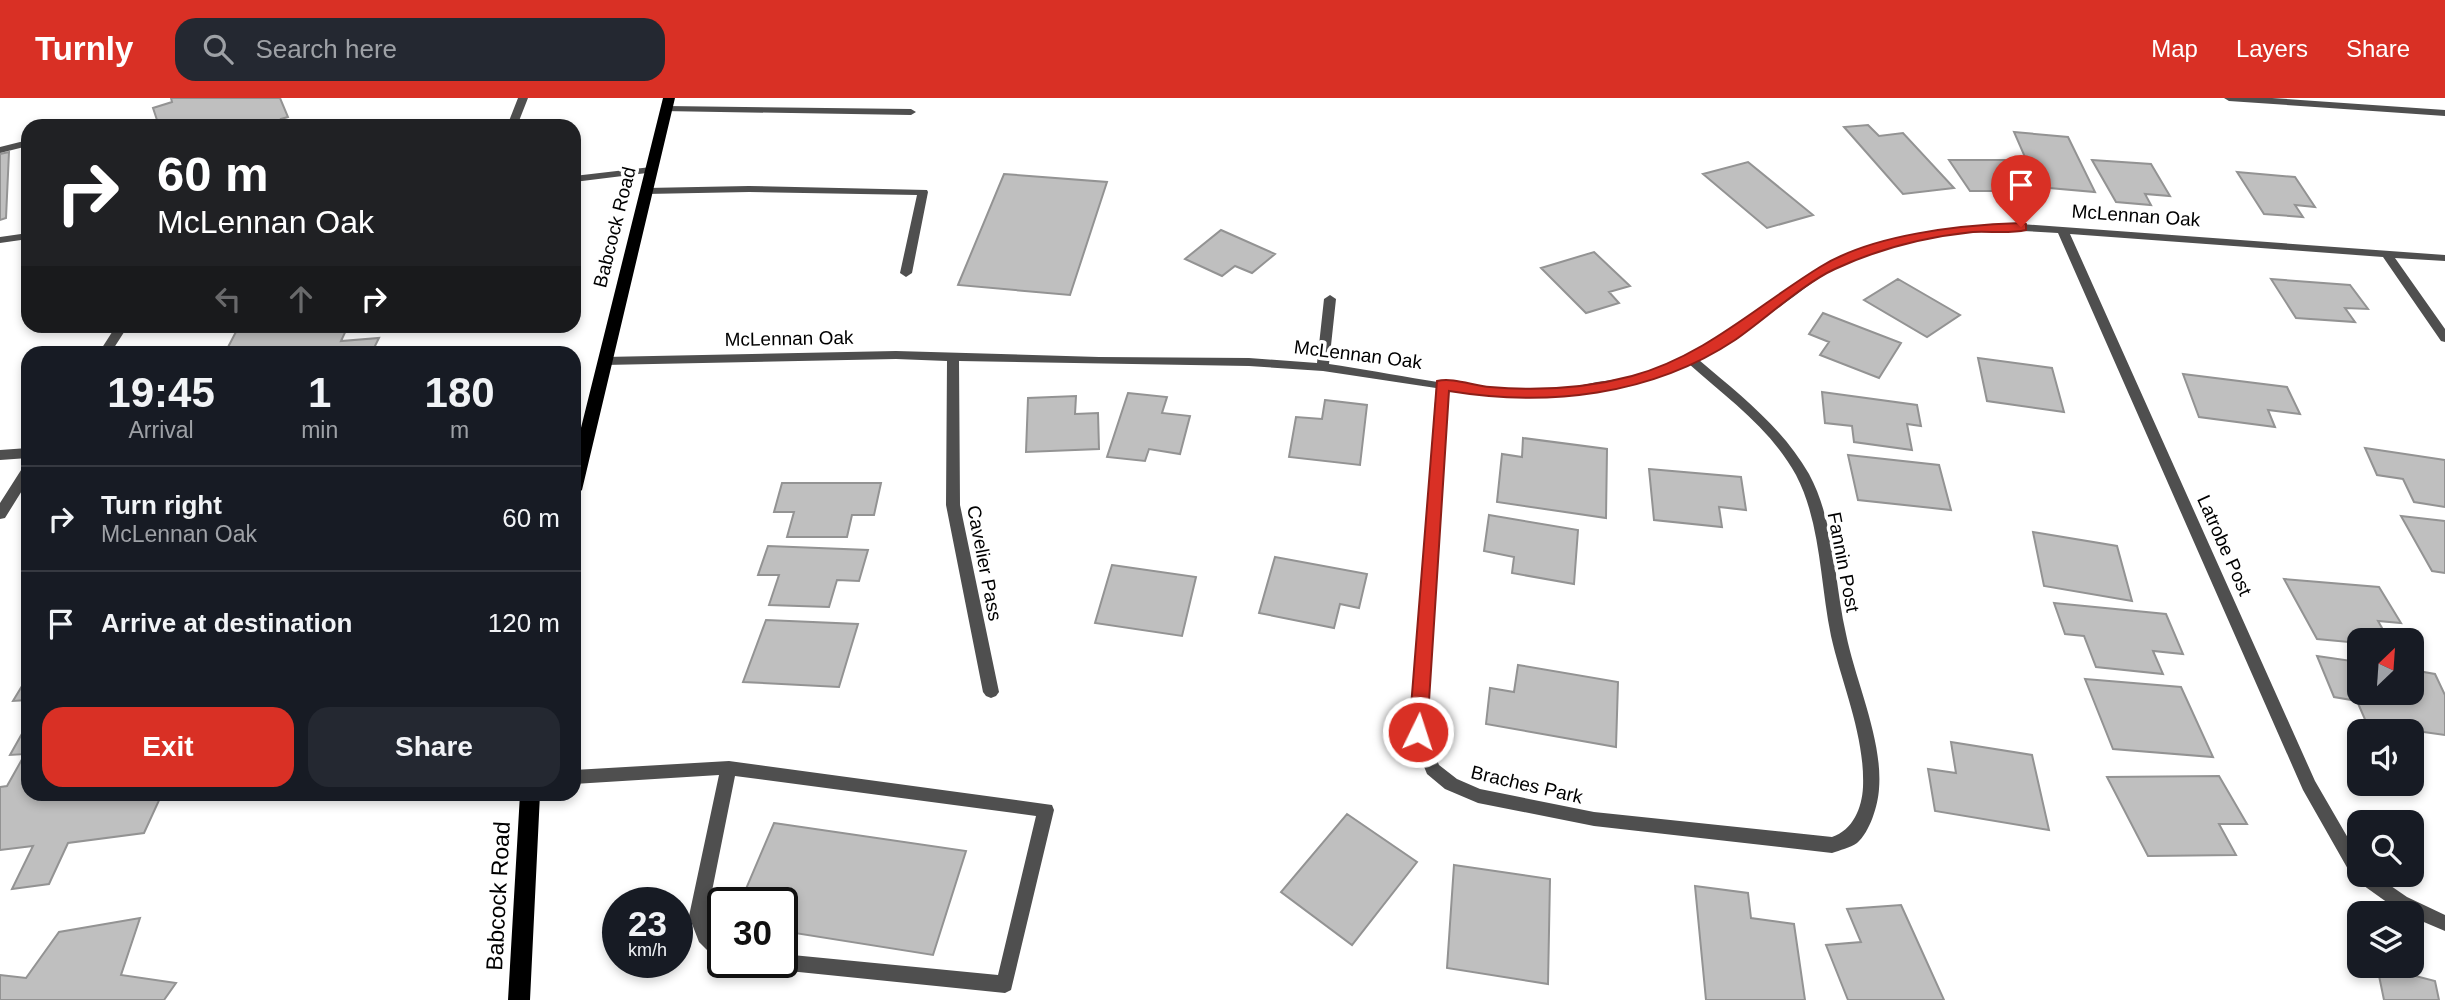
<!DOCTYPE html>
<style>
:root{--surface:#171b24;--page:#242831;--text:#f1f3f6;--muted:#9ea1a6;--line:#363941;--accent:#d93025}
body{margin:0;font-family:Helvetica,sans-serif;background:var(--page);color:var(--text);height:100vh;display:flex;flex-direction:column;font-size:26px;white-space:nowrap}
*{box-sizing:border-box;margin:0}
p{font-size:23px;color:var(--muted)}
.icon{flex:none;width:38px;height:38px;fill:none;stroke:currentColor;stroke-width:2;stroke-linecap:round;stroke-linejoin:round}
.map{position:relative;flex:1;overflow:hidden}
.details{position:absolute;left:21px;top:248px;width:560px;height:455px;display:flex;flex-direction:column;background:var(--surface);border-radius:21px;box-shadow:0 4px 10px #0003}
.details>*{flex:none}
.banner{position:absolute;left:21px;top:21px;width:560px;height:214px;border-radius:21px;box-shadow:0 4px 10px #0003;background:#202124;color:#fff;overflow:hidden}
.needle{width:46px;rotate:25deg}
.buttons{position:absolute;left:2347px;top:530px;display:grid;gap:14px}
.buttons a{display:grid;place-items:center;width:77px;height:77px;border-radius:14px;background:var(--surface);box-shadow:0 4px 10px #0003;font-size:35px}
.speed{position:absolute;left:602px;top:789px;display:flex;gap:14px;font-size:35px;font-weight:700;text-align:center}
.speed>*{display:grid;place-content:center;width:91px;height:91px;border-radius:50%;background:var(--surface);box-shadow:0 4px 10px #0003;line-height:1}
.speed small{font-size:18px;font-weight:400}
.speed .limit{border:4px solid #111;border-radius:10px;background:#fff;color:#111}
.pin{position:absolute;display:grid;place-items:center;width:60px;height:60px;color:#fff;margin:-72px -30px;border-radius:50% 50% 50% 0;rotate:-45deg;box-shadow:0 0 7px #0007}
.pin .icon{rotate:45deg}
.me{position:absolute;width:77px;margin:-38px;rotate:4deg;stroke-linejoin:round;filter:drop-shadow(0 0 5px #0008)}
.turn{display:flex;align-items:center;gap:24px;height:147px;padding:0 21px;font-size:32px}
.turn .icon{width:91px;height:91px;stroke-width:2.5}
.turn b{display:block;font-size:49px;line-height:60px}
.lanes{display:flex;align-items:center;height:66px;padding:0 21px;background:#0003;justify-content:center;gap:35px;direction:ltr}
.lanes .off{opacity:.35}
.eta{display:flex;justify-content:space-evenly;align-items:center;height:119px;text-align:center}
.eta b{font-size:42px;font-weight:800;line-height:49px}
.button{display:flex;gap:14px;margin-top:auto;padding:14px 21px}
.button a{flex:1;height:80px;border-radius:21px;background:var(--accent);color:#fff;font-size:28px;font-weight:800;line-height:80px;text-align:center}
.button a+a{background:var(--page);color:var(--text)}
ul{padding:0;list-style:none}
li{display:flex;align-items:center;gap:21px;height:105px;padding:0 21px;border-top:2px solid var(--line)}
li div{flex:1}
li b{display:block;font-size:26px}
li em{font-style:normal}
header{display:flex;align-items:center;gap:42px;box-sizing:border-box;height:98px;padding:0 35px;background:var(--accent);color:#fff}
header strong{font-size:33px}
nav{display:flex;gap:38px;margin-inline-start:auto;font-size:24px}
.search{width:490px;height:63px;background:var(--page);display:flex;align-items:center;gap:18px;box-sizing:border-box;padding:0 24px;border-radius:21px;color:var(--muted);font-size:26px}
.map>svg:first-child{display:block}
.building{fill:#bfbfbf;stroke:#939393;stroke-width:2}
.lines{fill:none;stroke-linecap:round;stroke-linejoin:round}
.service{fill:#4f4f4f;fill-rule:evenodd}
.minor{fill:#4f4f4f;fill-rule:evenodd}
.primary{fill:#000;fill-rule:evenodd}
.route{fill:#d93025;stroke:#8d1f18;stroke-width:2}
.labels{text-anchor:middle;stroke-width:7;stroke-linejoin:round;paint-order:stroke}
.street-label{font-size:19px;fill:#000;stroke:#fff}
.near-street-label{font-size:23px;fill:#000;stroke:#fff}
</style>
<header>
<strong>Turnly</strong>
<div class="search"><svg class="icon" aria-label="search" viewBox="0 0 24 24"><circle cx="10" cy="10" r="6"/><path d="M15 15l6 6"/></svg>Search here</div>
<nav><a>Map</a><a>Layers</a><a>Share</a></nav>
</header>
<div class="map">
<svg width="2445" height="902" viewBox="0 0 2445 902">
<rect width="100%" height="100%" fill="#fff"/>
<!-- building -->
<path class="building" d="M171 0H280L288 19 281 21 284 28H159L153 10 172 4Z
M1868 27 1879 38 1903 35 1954 90 1903 96 1844 29Z
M2014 34 2068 39 2095 94 2038 89Z
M9 54 6 120 0 122V56Z
M1949 62H2005L2027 93H1970Z
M2092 62 2151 66 2170 98 2145 96 2151 107 2116 104Z
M1748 64 1813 117 1767 130 1703 76Z
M2237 74 2295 79 2315 109 2295 107 2303 119 2264 116Z
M1004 76 1107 84 1070 197 958 187Z
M1221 132 1275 156 1252 175 1235 168 1222 178 1185 161Z
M1594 154 1630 188 1609 194 1619 205 1586 215 1541 170Z
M1898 181 1960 217 1927 239 1864 202Z
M2271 181 2350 187 2368 211 2345 210 2355 224 2296 220Z
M1823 215 1901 245 1879 280 1820 257 1829 244 1809 236Z
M239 228H348L341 243 379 240 371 256H202L226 253Z
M1978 260 2052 270 2064 314 1987 303Z
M2183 276 2287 289 2300 316 2268 312 2275 329 2199 319Z
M1822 294 1917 307 1921 328 1907 326 1912 352 1854 344 1852 328 1825 325Z
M1128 295 1167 299 1162 315 1190 318 1180 356 1149 351 1145 363 1107 359Z
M1076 298 1075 316 1098 315 1099 351 1026 354 1028 300Z
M1325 302 1367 307 1360 367 1289 359 1296 319 1322 321Z
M1523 340 1607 351 1606 420 1497 404 1502 356 1522 359Z
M2365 350 2445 362V409L2414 404 2403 381 2377 377Z
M1848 357 1939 367 1951 412 1858 402Z
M1649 371 1741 379 1746 412 1719 409 1722 429 1654 422Z
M782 385H881L874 417H852L847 439H787L794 414H774Z
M1489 417 1578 432 1574 486 1512 475 1514 459 1484 453Z
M2401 418 2445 423V475L2432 473Z
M2033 434 2117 448 2132 503 2044 488Z
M768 448 868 452 859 483 837 482 829 509 769 507 779 477H758Z
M1275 459 1367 476 1359 510 1340 506 1334 530 1259 515Z
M1112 467 1196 479 1182 538 1095 525Z
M2284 481 2379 489 2401 525 2378 523 2389 542H2359V545L2317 541Z
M2054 505 2166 516 2183 556 2153 553 2163 576 2096 569 2084 538 2065 536Z
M766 522 858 526 839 589 743 584Z
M2317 558 2359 564V595H2412V572L2435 576 2445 597V637L2367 626 2357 603 2334 599Z
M1518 567 1618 584 1616 649 1486 626 1490 590 1514 594Z
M28 578V602L13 603Z
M2085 581 2181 589 2213 659 2113 651Z
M28 625V696L161 698 144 735 68 745 49 786 12 791 33 748 0 752V689L7 688 25 656 10 657Z
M1951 644 2032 657 2049 732 1935 713 1928 671 1956 675Z
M2219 678 2247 726H2219L2236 757 2148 758 2107 679Z
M1347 716 1417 764 1352 847 1281 794Z
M774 725 966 753 933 857 782 833V805H740Z
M1454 767 1550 781 1548 886 1447 870Z
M1695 788 1748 795 1751 820 1794 826 1805 902H1706Z
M1901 807 1944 902H1848L1826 847 1861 844 1847 811Z
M140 820 121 877 176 885 164 902H0V877L26 880 59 834Z
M2377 868 2435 883 2439 902H2384Z"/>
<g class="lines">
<!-- service -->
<path class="service" d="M518 0H528L517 28H507Z
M666 8 911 11 916 14 911 17 662 13V9Z
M28 42V48L0 55V49Z
M651 69 655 70V74L574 84V78Z
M749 88 927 92 928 94 912 175 906 179 900 175 917 97 749 94 646 96 641 93 646 90Z
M28 135V141L0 145V139Z
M116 228H128L110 256H98Z
M28 350V360L0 362V352Z
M28 367V383L5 420 0 421V405L23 369Z
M729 663 1052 707 1054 712 1011 892 1005 895 779 872 773 870 770 864H782V856L998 877 1036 718 735 678 707 818 712 833 723 844V864L717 862 699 844 689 818 719 677 574 686V672Z"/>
<!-- minor -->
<path class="minor" d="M2224 0H2272L2445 12V18L2229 3Z
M2021 126 2445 157V163L2395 160 2445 231V244L2441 243 2383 159 2070 136 2315 683 2359 759V777H2375L2407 799 2445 817V833L2412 819V816H2405L2395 810 2353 780 2303 692 2058 135C1982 129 1902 136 1833 172 1817 180 1803 192 1789 202 1760 223 1731 244 1699 262 1740 297 1782 329 1809 376 1835 424 1834 484 1846 536 1856 585 1883 642 1879 691 1878 707 1870 734 1857 745 1850 750 1840 752 1832 755L1594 728 1478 705 1445 691 1427 676 1410 634 1436 290 1323 273 1249 268 959 263 960 407 999 594 996 598 991 600 986 598 983 594 946 407 947 263 896 261 604 267 598 263 604 259 896 253 1099 259 1249 260 1317 265 1324 201 1330 197 1336 201 1329 266C1399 276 1480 296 1550 292 1566 291 1582 287 1597 284 1609 282 1622 281 1634 278 1708 257 1758 208 1821 169 1875 135 1958 128 2021 126ZM1689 266C1727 300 1771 331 1796 377 1821 425 1820 485 1831 538 1842 587 1865 637 1863 689 1862 710 1853 732 1832 739L1594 714 1480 691 1457 681 1439 667 1426 634 1448 292 1488 298 1551 300 1635 286Z"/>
<!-- primary -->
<path class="primary" d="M663 0H675L582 392 574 398V358Z
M520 696H540L530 902H508Z"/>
</g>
<!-- route -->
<path class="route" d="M2021 125 2026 126V132C2009 136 1990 133 1973 134 1925 139 1878 151 1835 171 1804 185 1764 222 1735 242 1651 298 1547 309 1449 293L1427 634 1424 640 1418 642 1412 640 1409 634 1437 283C1453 279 1474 288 1490 289 1537 293 1587 290 1632 278 1705 258 1758 207 1820 169 1873 136 1960 127 2021 125Z"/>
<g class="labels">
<!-- street labels -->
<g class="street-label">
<text transform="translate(2136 117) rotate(4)" y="7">McLennan Oak</text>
<text transform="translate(614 129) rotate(-76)" y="7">Babcock Road</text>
<text transform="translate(789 240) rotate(-1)" y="7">McLennan Oak</text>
<text transform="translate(1358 256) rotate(7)" y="7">McLennan Oak</text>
<text transform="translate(2225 447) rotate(66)" y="7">Latrobe Post</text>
<text transform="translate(1844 464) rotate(79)" y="7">Fannin Post</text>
<text transform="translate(985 465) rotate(79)" y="7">Cavelier Pass</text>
<text transform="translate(1527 686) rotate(13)" y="7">Braches Park</text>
</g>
<!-- near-street labels -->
<g class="near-street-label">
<text transform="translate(498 798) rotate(-87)" y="8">Babcock Road</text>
</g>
</g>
</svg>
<div class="buttons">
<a><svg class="needle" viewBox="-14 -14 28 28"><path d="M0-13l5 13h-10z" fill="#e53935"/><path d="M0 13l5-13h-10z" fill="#9ea1a6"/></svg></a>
<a><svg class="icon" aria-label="sound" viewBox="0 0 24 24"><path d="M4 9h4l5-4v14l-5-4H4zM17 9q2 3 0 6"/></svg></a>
<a><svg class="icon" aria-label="search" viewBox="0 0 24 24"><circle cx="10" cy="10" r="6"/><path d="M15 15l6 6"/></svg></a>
<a><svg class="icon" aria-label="layers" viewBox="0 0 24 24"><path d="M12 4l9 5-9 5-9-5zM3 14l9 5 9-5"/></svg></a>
</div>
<div class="speed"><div>23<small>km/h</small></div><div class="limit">30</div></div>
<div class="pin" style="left:2021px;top:129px;background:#d93025"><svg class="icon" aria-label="arrive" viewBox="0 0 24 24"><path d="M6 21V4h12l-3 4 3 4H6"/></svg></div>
<svg class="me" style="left:1418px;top:634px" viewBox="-20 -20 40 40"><circle r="17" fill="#d93025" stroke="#fff" stroke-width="3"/><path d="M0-11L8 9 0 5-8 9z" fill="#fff"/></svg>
<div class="banner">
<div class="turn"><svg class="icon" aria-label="right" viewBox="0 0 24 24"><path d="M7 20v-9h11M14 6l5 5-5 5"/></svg><div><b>60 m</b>McLennan Oak</div></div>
<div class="lanes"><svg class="icon off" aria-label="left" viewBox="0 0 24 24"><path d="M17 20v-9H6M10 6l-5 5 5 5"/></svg><svg class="icon off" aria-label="ahead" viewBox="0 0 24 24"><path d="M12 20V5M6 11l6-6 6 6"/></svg><svg class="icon" aria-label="right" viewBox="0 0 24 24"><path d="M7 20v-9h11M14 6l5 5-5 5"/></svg></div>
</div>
<section class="details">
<div class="eta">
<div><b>19:45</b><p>Arrival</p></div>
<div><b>1</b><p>min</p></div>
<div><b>180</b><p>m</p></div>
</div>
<ul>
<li><svg class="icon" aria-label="right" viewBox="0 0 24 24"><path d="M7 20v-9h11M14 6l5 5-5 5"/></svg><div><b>Turn right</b><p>McLennan Oak</p></div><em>60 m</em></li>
<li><svg class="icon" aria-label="arrive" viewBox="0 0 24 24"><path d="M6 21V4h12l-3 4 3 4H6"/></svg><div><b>Arrive at destination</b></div><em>120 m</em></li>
</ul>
<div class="button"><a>Exit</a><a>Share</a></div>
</section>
</div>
